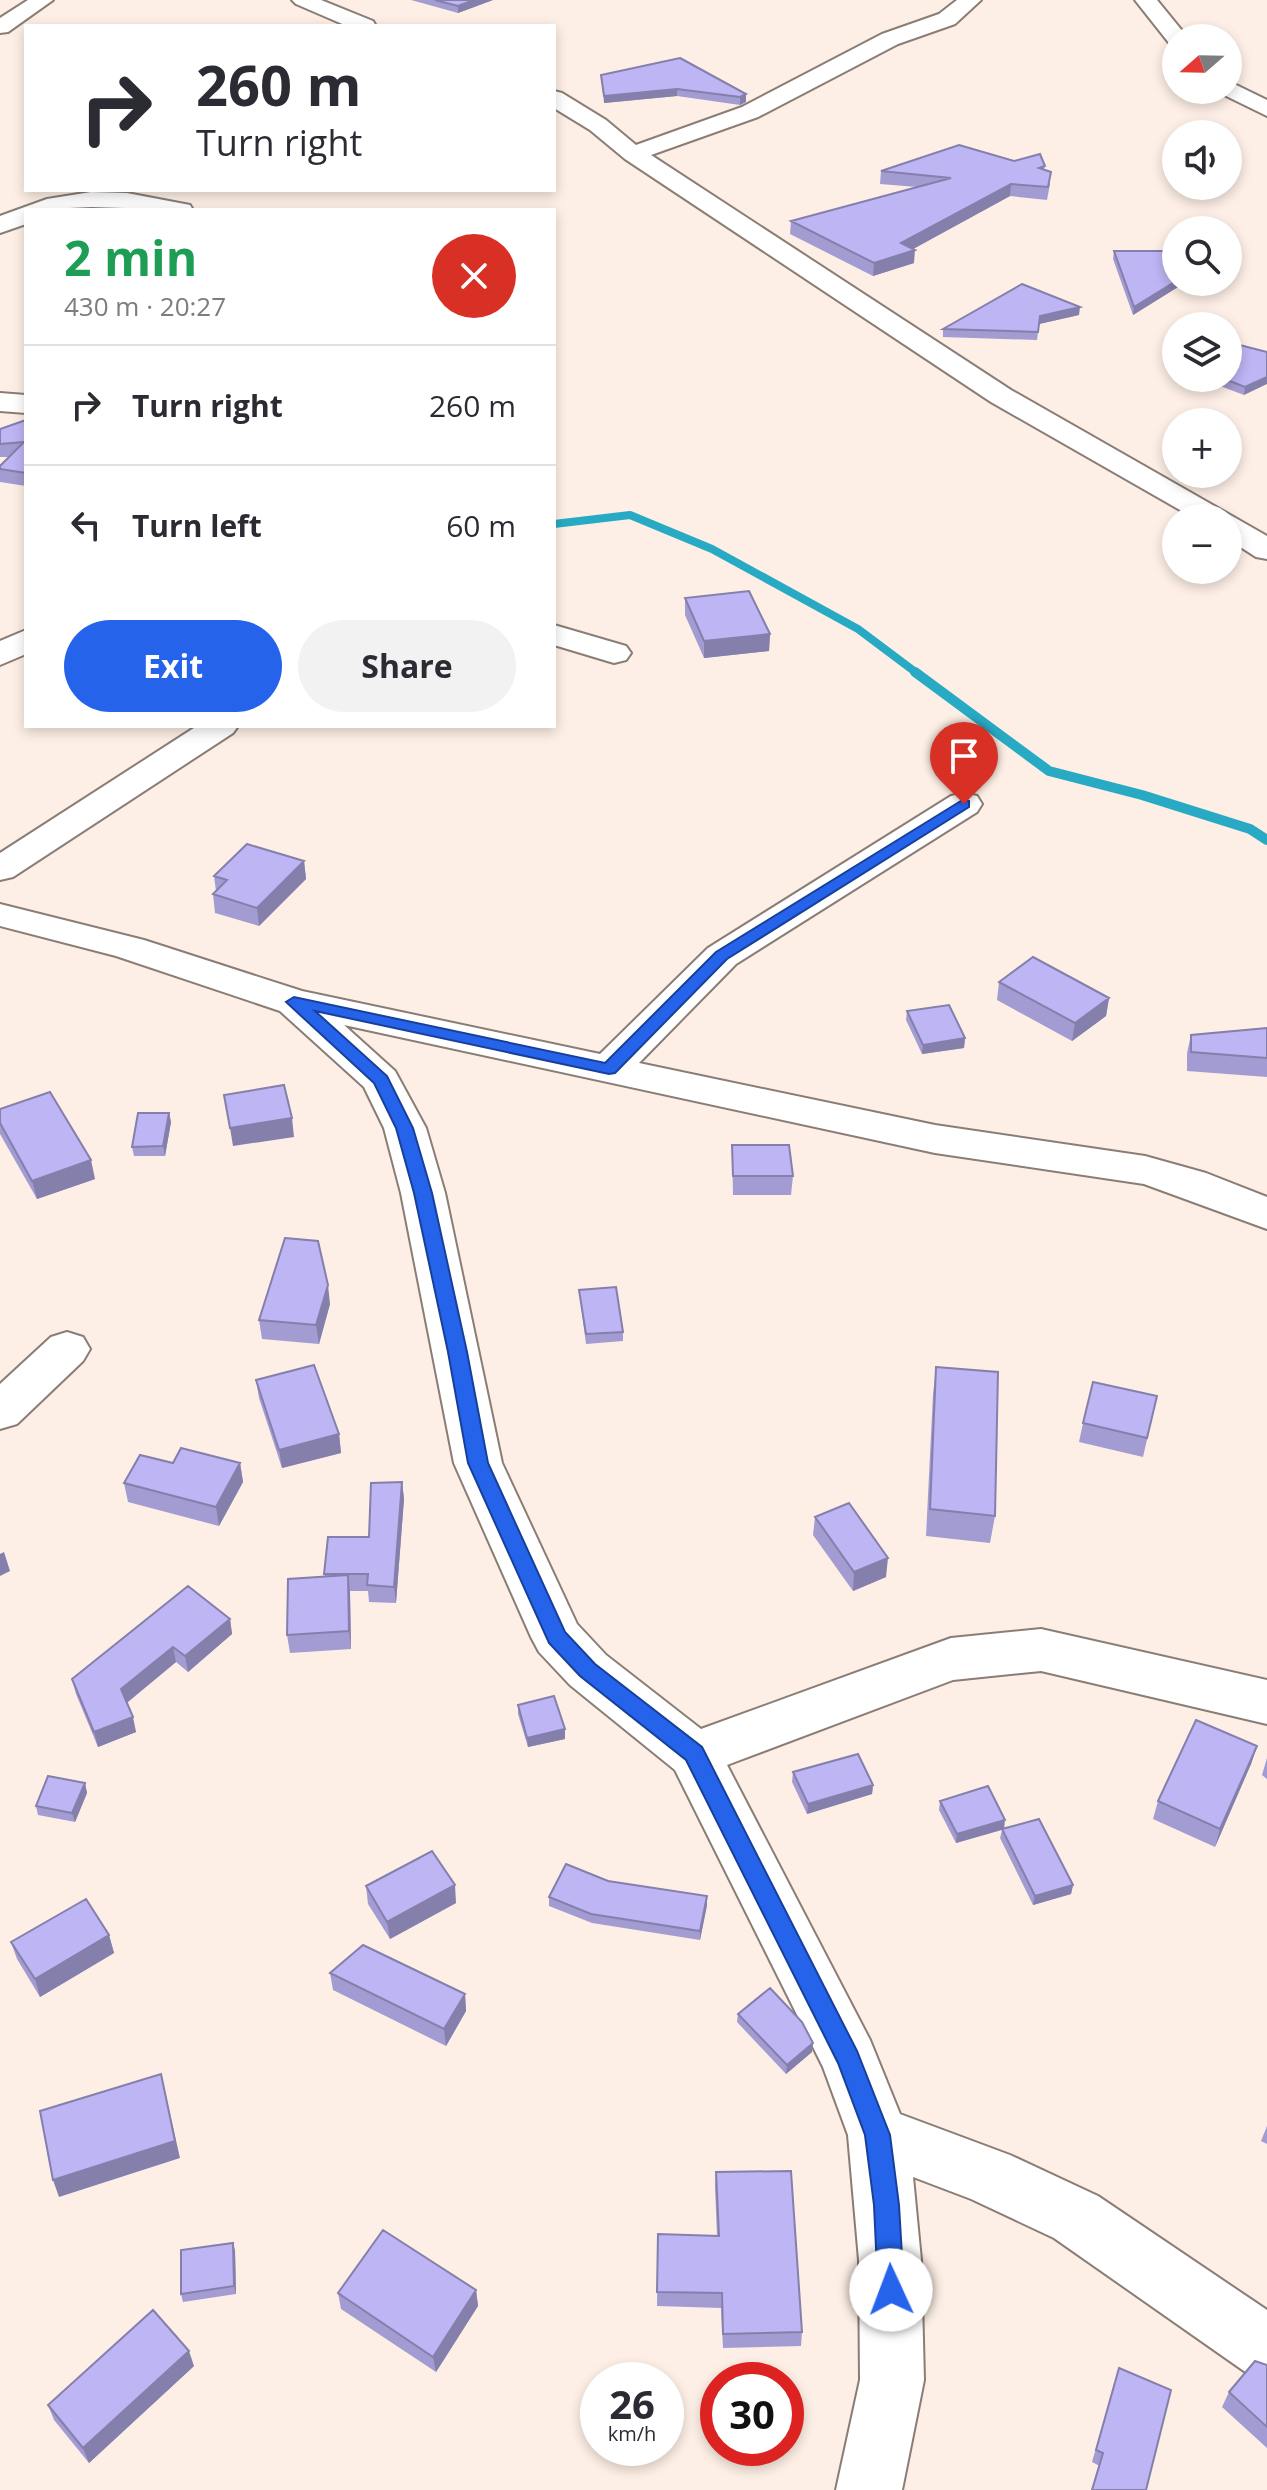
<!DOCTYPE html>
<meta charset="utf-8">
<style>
:root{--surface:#fff;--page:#f2f2f3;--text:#2b2b33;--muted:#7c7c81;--line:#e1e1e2;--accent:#2563eb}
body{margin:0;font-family:"Open Sans",sans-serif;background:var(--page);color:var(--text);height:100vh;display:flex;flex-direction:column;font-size:30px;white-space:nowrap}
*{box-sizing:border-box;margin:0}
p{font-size:26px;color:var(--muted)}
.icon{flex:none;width:44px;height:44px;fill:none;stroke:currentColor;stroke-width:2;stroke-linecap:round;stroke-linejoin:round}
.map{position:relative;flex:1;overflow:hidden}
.drawer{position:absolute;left:24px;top:208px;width:532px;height:520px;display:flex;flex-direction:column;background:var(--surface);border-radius:0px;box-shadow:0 4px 12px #0003}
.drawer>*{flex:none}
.top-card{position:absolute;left:24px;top:24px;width:532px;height:168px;border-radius:0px;box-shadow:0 4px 12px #0003;background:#fff;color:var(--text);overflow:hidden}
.needle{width:52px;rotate:250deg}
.buttons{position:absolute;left:1162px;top:24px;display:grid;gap:16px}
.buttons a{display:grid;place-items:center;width:80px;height:80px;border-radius:50%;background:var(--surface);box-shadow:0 4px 12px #0003;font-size:40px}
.speed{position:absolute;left:580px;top:2362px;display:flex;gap:16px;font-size:40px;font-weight:700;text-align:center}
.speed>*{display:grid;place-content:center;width:104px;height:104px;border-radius:50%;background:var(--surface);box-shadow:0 4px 12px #0003;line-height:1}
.speed small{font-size:20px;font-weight:400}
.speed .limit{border:12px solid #d22;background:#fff;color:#111}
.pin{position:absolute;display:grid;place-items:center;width:68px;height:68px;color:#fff;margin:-82px -34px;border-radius:50% 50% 50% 0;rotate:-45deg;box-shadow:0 0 8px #0007}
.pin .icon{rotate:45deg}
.me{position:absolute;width:88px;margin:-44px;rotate:358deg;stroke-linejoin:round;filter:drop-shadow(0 0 6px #0008)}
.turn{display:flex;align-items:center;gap:28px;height:168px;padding:0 40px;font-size:36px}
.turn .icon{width:104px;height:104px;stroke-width:2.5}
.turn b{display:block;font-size:56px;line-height:68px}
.round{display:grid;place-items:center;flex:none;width:84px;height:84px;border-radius:42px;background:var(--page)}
.summary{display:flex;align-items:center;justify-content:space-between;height:136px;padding:0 40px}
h1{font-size:48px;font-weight:700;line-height:60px;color:#1e9e55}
.primary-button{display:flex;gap:16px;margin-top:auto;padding:16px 40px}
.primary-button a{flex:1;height:92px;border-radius:48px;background:var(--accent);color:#fff;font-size:32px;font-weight:700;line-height:92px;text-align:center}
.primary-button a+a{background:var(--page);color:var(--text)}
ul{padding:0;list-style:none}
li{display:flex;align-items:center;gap:24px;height:120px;padding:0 40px;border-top:2px solid var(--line)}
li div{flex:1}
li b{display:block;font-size:30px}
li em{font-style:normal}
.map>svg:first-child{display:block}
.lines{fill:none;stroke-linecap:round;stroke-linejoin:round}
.stream-far1{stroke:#28aac4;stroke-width:8}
.stream{stroke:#28aac4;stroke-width:10}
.street-casing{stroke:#8a7d75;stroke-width:4}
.street{fill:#fff;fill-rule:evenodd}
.wall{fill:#a39cd2}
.shaded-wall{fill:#847fab}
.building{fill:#bdb5f4;stroke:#847fab;stroke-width:2}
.route{fill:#2563eb;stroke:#184099;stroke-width:2}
</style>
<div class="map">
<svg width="1267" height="2490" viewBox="0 0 1267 2490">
<rect width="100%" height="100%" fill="#fdefe5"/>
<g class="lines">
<!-- stream-far1 -->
<path class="stream-far1" d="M554 524 630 515 712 549 858 629 918 674"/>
<!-- stream -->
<path class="stream" d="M915 672 1049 771 1142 795 1250 829 1267 840"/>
<!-- street casing -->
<g class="street-casing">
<path id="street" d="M28 0H53L8 32 0 33V18Z
M292 0H321L373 21 376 26H347L296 4Z
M957 0H981L955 24 898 44 758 117 651 155 1011 390 1267 536V559L1256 557 1228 539V518H1194L991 402 625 159 590 130 554 108V91L562 93 606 120 636 145 742 107 882 34 939 14Z
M1135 0H1157L1188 38H1176V44L1169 43Z
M1228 81 1267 100V116L1220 93 1218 90H1228Z
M91 192 127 193 190 205 193 210 91 207 26 210V224L0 233V216L47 199Z
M0 393 26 395V413L0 411Z
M554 625 626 646 631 653 626 660 614 663 554 645Z
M26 630V654L0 665V641Z
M197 726H238L233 733 13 877 0 880V853Z
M964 793 977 796 982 804 977 812 736 964 639 1063 935 1125 1145 1156 1206 1173 1267 1197V1229L1144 1184 935 1153 344 1025 395 1071 426 1128 445 1193 502 1463 577 1624 606 1655 701 1729 951 1638 1041 1629 1267 1680V1724L1041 1671 953 1680 727 1765 870 2040 900 2114 1010 2155 1098 2196 1267 2310V2380L1244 2371 1054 2238 971 2199 913 2177 921 2260 924 2380 902 2490H836L860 2380 859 2260 848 2135 823 2067 675 1770 570 1685 539 1652 531 1637 454 1463 401 1193 384 1128 364 1087 280 1011 116 956 0 926V904L144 940 302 991 600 1054 708 948 951 796Z
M67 1332 83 1337 90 1349 83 1361 17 1424 0 1429V1384L51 1337Z"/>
</g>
<!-- street -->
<use href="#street" class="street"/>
</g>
<!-- wall -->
<path class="wall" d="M411 0H493L458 13Z
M680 58 746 102 740 105 677 96 604 103 601 75Z
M1014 161 1045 166 1044 170 1050 184 1047 200 1010 196 913 249 914 263 873 276 790 234 791 221 917 187 880 184 881 171Z
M1114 251 1176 282H1186L1133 315 1113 259Z
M1079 315 1039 324 1037 340 943 337V329Z
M1267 352 1244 395 1199 378H1228Z
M26 420V486L0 482V465L9 457H0V429Z
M685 598 770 634 769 651 704 658 685 615Z
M304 861 306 879 259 926 215 913 213 894 216 891 214 876Z
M999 982 1109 998 1106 1016 1072 1041 997 1000Z
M907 1011 965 1038 964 1048 922 1054 906 1020Z
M1267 1028V1077L1187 1071V1053L1191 1035Z
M0 1109 95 1179 37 1199 0 1134Z
M169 1113 171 1122 165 1156H134L132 1147Z
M732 1145 793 1176 791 1195H733Z
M579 1290 623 1332V1341L586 1344Z
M330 1304 319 1344 262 1339 259 1320Z
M936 1367 995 1516 990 1543 926 1536 933 1394Z
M256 1380 339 1434 341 1453 282 1468 259 1398Z
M1157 1396 1143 1457 1079 1442 1083 1423Z
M173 1463H240L243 1482 219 1526 128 1502 124 1483Z
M402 1482 404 1499 396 1603 369 1602 368 1591H350L351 1649 290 1653 287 1635 325 1577 324 1574 369 1537Z
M815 1517 886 1577 853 1591 813 1535Z
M230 1619 232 1634 188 1672 176 1662 127 1703 136 1732 98 1747 76 1694 72 1679Z
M518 1705 565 1729V1739L528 1747 518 1714Z
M1257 1746 1251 1764 1215 1847 1153 1819 1158 1801Z
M1267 1758V1779L1262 1775Z
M793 1772 873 1785 872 1794 807 1814 792 1782Z
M85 1783 87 1793 75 1822 38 1815 36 1806Z
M940 1801 1004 1829 1073 1885 1071 1894 1033 1905 1000 1838 1002 1830 956 1843 939 1810Z
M608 1881 707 1896V1905L700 1940 592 1923 549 1906V1897Z
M366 1886 456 1903 390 1939 368 1904Z
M109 1935 114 1953 40 1997 17 1959 11 1942Z
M330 1973 465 1994 466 2011 446 2046 333 1990Z
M738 2014 812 2052 786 2074 737 2022Z
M1267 2126V2144L1261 2141Z
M716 2172 802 2332 801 2346 723 2348 721 2308 657 2306 658 2234 717 2236 715 2187Z
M233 2243 235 2251 236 2294 183 2302 181 2294Z
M476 2290 478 2306 436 2372 341 2309 338 2293Z
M1267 2365V2448L1222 2407 1229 2392Z
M194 2366 89 2463 54 2420 48 2405Z
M1119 2368 1146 2490 1092 2462Z"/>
<!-- shaded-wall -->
<path class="shaded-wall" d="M474 0H493L458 13V6Z
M677 89V96L604 103V96Z
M746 94V102L740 105V97Z
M1011 184 1010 196 904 254 915 250 914 263 873 276 874 263 901 243Z
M1176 281V282H1186L1133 315 1134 307Z
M1080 307 1079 315 1039 324 1040 316Z
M1267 377V384L1244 395 1245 387Z
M770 634 769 651 704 658V641Z
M304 861 306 879 259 926 257 908Z
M1109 998 1106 1016 1072 1041 1075 1023Z
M965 1038 964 1048 922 1054 923 1045Z
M169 1113 171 1122 165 1156 163 1146Z
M292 1118 294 1137 233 1146 230 1128Z
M91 1160 95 1179 37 1199 32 1181Z
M328 1285 330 1304 319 1344 316 1325Z
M339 1434 341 1453 282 1468 279 1450Z
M240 1463 243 1482 219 1526 216 1507Z
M402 1482 404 1499 396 1603 394 1587Z
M4 1552 10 1571 0 1576V1554Z
M888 1558 886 1577 853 1591 854 1572Z
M348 1575 350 1594 351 1649 349 1631Z
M230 1619 232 1634 188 1672 185 1656Z
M173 1647 176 1662 125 1704 121 1689Z
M133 1717 136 1732 98 1747 94 1732Z
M565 1729V1739L528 1747 527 1738Z
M1257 1746 1251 1764 1215 1847 1220 1829Z
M85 1783 87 1793 75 1822 72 1813Z
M873 1785 872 1794 807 1814 808 1804Z
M1005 1820 1004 1829 956 1843 957 1834Z
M455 1885 456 1903 390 1939 387 1922Z
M1073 1885 1071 1894 1033 1905 1035 1896Z
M707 1896V1905L700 1940V1931Z
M109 1935 114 1953 40 1997 35 1979Z
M465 1994 466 2011 446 2046 444 2029Z
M813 2043 812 2052 786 2074 787 2065Z
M161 2074 180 2158 59 2197 53 2180Z
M233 2243 235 2251 236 2294 234 2286Z
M476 2290 478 2306 436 2372 433 2357Z
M189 2351 194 2366 89 2463 83 2448Z"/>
<!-- building -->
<path class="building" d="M435 0H474L458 6Z
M680 58 746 94 740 97 677 89 604 96 601 75Z
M959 145 1014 161 1040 154 1045 166 1039 168 1051 172 1048 187 1011 184 901 243 915 250 874 263 791 221 951 178 881 171Z
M1114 251H1176V281L1134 307Z
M1022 284 1080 307 1040 316 1038 332 943 329Z
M1228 342 1267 352V377L1245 387 1222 378H1228Z
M26 420V473L0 469V466L24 442 0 444V429Z
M749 591 770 634 704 641 685 598Z
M247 844 304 861 257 908 213 894 227 880 214 876Z
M1033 957 1109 998 1075 1023 999 982Z
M949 1005 965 1038 923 1045 907 1011Z
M1267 1028V1058L1191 1052V1035Z
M284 1085 292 1118 230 1128 224 1095Z
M50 1092 91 1160 32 1181 0 1123V1109Z
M138 1113H169L163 1146 132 1147Z
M732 1145H789L793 1176H733Z
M285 1238 318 1241 328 1285 316 1325 259 1320Z
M616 1287 623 1332 586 1334 579 1290Z
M314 1365 339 1434 279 1450 256 1380Z
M936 1367 998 1372 995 1516 930 1509Z
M1093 1382 1157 1396 1147 1438 1083 1423Z
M181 1448 240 1463 216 1507 124 1483 140 1455 173 1463Z
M402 1482 394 1587 367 1585 368 1574H324L328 1537H369L371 1483Z
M849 1503 888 1558 854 1572 815 1517Z
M348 1575 349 1631 287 1635 288 1579Z
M188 1586 230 1619 185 1656 173 1647 121 1689 133 1717 94 1732 72 1679Z
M554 1696 565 1729 527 1738 518 1705Z
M1196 1720 1257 1746 1220 1829 1158 1801Z
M858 1754 873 1785 808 1804 793 1772Z
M48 1776 85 1783 72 1813 36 1806Z
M988 1786 1005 1820 957 1834 940 1801Z
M1039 1819 1073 1885 1035 1896 1002 1829Z
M432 1851 455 1885 387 1922 366 1886Z
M566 1864 608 1881 707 1896 700 1931 591 1914 549 1897Z
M86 1899 109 1935 35 1979 11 1942Z
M363 1945 465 1994 444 2029 330 1973Z
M770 1988 802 2022 813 2043 787 2065 738 2014Z
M161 2074 175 2141 53 2180 40 2111Z
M791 2171 802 2332 723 2334 722 2293 657 2292 658 2234 719 2236 716 2172Z
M383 2230 476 2290 433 2357 338 2293Z
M233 2243 234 2286 181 2294V2250Z
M153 2310 189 2351 83 2448 48 2405Z
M1255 2361 1267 2365V2427L1229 2392Z
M1119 2368 1171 2390 1146 2490H1092L1103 2453 1096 2450Z"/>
<!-- route -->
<path class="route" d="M964 799 969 801V807L727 959 615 1073 609 1074 315 1011 387 1076 413 1128 432 1193 467 1352 488 1463 565 1632 595 1664 702 1747 857 2051 890 2135 899 2205 904 2290 900 2300 891 2303 882 2300 878 2290 874 2205 865 2135 838 2063 686 1760 580 1676 549 1643 468 1463 448 1352 414 1193 396 1128 374 1083 286 1002 294 997 605 1063 716 952Z"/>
</svg>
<div class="buttons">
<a><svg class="needle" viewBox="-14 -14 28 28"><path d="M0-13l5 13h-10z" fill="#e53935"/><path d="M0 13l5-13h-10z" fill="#7c7c81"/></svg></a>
<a><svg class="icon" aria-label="sound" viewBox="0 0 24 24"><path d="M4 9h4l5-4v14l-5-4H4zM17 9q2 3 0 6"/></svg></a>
<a><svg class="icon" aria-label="search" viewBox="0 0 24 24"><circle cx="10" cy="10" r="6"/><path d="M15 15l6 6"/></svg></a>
<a><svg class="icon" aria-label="layers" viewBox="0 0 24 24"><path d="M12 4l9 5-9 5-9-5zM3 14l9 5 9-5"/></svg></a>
<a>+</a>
<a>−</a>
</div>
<div class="speed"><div>26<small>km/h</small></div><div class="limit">30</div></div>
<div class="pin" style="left:964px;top:804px;background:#d93025"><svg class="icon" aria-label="arrive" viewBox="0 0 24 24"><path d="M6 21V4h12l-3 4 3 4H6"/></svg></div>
<svg class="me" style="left:891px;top:2290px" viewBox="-20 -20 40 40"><circle r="19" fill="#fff"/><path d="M0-13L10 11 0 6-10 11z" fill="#2563eb"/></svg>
<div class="top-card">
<div class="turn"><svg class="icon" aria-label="right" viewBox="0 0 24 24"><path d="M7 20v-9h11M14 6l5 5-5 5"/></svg><div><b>260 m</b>Turn right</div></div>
</div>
<section class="drawer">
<div class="summary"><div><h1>2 min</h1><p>430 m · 20:27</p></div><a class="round" style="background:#d93025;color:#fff"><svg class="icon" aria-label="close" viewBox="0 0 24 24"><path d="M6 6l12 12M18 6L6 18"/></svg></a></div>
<ul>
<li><svg class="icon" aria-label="right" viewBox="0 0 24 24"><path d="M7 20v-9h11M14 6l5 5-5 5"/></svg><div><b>Turn right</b></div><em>260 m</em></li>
<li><svg class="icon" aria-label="left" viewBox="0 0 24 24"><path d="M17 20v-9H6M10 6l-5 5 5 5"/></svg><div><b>Turn left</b></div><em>60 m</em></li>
</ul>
<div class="primary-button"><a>Exit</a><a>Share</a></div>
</section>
</div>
